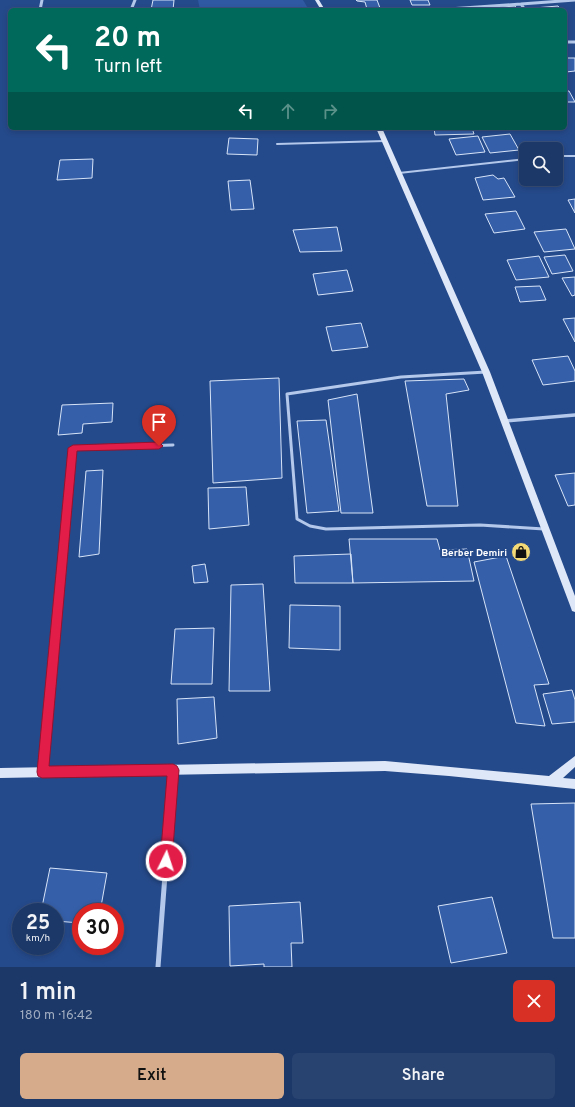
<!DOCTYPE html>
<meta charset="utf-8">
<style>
:root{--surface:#1c3868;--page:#294371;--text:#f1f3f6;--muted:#a0acc0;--line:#3a527c;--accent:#d6ab8b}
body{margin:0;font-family:Overpass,sans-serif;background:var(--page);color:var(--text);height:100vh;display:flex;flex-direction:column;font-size:15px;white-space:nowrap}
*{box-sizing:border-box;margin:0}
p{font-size:13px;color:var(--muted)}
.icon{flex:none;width:22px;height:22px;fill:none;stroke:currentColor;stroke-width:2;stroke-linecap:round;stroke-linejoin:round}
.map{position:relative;height:967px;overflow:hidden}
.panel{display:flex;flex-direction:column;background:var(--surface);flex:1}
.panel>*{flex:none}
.banner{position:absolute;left:8px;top:8px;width:559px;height:122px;border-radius:6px;box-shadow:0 2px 6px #0003,0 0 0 1px var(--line);background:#00695c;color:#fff;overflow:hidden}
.buttons{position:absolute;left:519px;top:142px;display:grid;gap:8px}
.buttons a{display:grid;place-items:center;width:44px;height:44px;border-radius:6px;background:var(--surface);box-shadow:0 2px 6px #0003,0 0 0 1px var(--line);font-size:20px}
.speed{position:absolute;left:12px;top:903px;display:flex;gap:8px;font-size:20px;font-weight:700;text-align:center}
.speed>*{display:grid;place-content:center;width:52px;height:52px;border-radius:50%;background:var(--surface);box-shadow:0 2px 6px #0003,0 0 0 1px var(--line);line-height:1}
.speed small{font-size:10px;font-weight:400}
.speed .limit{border:6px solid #d22;background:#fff;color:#111}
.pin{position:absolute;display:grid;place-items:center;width:34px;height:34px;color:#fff;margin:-41px -17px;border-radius:50% 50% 50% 0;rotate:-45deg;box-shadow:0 0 4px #0007}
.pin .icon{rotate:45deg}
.me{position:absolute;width:44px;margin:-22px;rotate:4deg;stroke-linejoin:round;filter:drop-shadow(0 0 3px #0008)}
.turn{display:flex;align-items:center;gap:14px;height:84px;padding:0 20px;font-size:18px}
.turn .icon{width:52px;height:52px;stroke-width:2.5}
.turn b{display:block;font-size:28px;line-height:34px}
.lanes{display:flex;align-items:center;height:38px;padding:0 20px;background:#0003;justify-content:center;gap:20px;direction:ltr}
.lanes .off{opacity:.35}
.round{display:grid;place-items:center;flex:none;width:42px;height:42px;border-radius:6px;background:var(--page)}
.summary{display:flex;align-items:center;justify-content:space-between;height:68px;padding:0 20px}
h1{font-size:24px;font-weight:600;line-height:30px}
.primary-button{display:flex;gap:8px;margin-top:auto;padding:8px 20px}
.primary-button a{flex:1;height:46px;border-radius:6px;background:var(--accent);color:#111;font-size:16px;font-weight:600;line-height:46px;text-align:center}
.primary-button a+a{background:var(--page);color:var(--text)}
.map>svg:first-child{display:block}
.green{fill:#2f5aa3}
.building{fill:#355fa8;stroke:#d7e4f8}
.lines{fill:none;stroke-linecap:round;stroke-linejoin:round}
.lane-far2{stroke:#b3c8ea;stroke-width:2}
.lane-far1{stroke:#b3c8ea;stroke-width:3}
.lane{stroke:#b3c8ea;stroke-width:3.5}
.street-far2{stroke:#b3c8ea;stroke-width:3}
.street-far1{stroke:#b3c8ea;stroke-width:3.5}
.street{stroke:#b3c8ea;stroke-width:5}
.secondary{fill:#dee7f8;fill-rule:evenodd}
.route{fill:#e11d48;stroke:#92132f}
.labels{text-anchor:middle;stroke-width:4;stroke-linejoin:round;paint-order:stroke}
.poi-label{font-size:10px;font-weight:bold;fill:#fff;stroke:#254a8b;text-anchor:end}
</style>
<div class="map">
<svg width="575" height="967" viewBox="0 0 575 967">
<rect width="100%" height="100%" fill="#254a8b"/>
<!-- green -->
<path class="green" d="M198 0H303L309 10H200Z"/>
<!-- building -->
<path class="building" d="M153 0H174L173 10H151Z
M356 0H377L380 8 367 9 365 2 357 1Z
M410 0H428L430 5H412Z
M515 6 518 10H493L491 8Z
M558 6 561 10H535L534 8Z
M565 58H575V71L566 72Z
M565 91H569L575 102H565Z
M434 128H472L474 134 435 135Z
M510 134 519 150 490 153 482 137Z
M478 136 485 152 456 155 449 139Z
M229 138 258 139 257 155 227 154Z
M93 159 92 178 57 180 60 160Z
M493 175 498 179 504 178 515 197 483 200 475 178Z
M250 180 254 209 231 210 228 181Z
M575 199V213L568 200Z
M516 211 525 229 494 233 485 214Z
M337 227 342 251 300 252 293 230Z
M566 229 575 249 544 252 534 232Z
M565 255 573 271 552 274 544 257Z
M539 256 549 277 516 280 507 260Z
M347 270 353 291 318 295 313 274Z
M575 277V295L572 296 562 278Z
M540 286 546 300 520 302 515 287Z
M575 318V342L563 319Z
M361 323 368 347 332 351 326 327Z
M568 356 575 371V381L543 385 532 360Z
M279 378 282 478 213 483 210 381Z
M464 379 469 390 446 394 458 506H427L405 381Z
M357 394 373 513H341L328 400Z
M113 403 112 422 83 424 82 433 58 435 62 405Z
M326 420 339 511 307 513 297 421Z
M103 470 99 554 79 557 86 471Z
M575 473V505L568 506 555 475Z
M246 487 249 525 209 529 208 488Z
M349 539H437L440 550 467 549 474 581 353 583Z
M351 554 353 583H295L294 556Z
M506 556 549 684 534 685 545 726 516 723 474 562Z
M205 564 208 582 194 583 192 566Z
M263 584 270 691H229L231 585Z
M290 605 340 606V650L289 648Z
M214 628 212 684H171L175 629Z
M572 690 575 700V722L552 724 543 694Z
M214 697 217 738 178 744 177 699Z
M575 803V938H553L531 804Z
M50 868 107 873 100 912H81V923L55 921V912H41Z
M492 897 507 953 451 963 438 906Z
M300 902 303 943H291L292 967H264V964L230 966 229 906Z"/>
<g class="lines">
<!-- lane-far2 -->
<path class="lane-far2" d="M277 144 385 141
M556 156H575
M399 173 526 159"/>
<!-- lane-far1 -->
<path class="lane-far1" d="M486 372 401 377 287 394 297 519 310 526 326 529 480 525 544 529
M63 552 73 448 173 445"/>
<!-- lane -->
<path class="lane" d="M43 770 63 551"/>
<!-- street-far2 -->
<path class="street-far2" d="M521 4 575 0
M40 10 42 0
M131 10 135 0
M434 10 521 4 525 10
M565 42H575"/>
<!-- street-far1 -->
<path class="street-far1" d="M505 421 575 415"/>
<!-- street -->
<path class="street" d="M158 967 173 770"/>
<!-- secondary -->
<path class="secondary" d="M315 0H319L325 10H321Z
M376 128H382L490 372 575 596V612L572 611 571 608 482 372Z
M575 756V767L563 778 575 779V789L449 776 385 771 0 778V768L385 761 549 776Z"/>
</g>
<!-- route -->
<path class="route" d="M159 442 163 446 159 449 77 451 49 766 173 764 177 766 179 770 172 861 171 865 166 867 162 865 160 861 167 776 42 778 38 776 37 772 68 448 73 445Z"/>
<!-- icons -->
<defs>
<g id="shop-disc" transform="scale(1)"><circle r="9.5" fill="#f4da77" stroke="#254a8b"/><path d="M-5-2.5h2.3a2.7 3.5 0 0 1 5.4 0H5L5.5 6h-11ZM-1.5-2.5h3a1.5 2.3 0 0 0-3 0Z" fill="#111"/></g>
</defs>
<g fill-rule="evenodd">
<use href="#shop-disc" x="521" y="552"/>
</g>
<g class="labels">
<!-- poi labels -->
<g class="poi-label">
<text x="507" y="556">Berber Demiri</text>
</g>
</g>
</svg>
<div class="buttons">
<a><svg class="icon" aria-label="search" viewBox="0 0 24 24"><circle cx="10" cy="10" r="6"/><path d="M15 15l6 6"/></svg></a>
</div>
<div class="speed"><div>25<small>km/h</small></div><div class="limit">30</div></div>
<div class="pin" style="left:159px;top:446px;background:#d93025"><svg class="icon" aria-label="arrive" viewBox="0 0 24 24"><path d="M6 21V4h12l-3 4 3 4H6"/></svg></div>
<svg class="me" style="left:166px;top:861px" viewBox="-20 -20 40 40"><circle r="17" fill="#e11d48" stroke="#fff" stroke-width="3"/><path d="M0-11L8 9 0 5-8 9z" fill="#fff"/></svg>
<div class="banner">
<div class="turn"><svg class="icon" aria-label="left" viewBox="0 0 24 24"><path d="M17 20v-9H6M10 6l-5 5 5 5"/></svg><div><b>20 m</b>Turn left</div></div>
<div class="lanes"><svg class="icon" aria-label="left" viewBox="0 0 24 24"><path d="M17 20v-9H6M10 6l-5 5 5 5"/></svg><svg class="icon off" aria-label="ahead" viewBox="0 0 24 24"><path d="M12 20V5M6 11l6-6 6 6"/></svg><svg class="icon off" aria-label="right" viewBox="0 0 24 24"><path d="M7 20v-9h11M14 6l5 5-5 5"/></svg></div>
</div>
</div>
<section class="panel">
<div class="summary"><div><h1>1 min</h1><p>180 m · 16:42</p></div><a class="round" style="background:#d93025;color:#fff"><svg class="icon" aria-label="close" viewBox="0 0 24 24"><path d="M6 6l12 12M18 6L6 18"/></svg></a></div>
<div class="primary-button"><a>Exit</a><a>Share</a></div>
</section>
